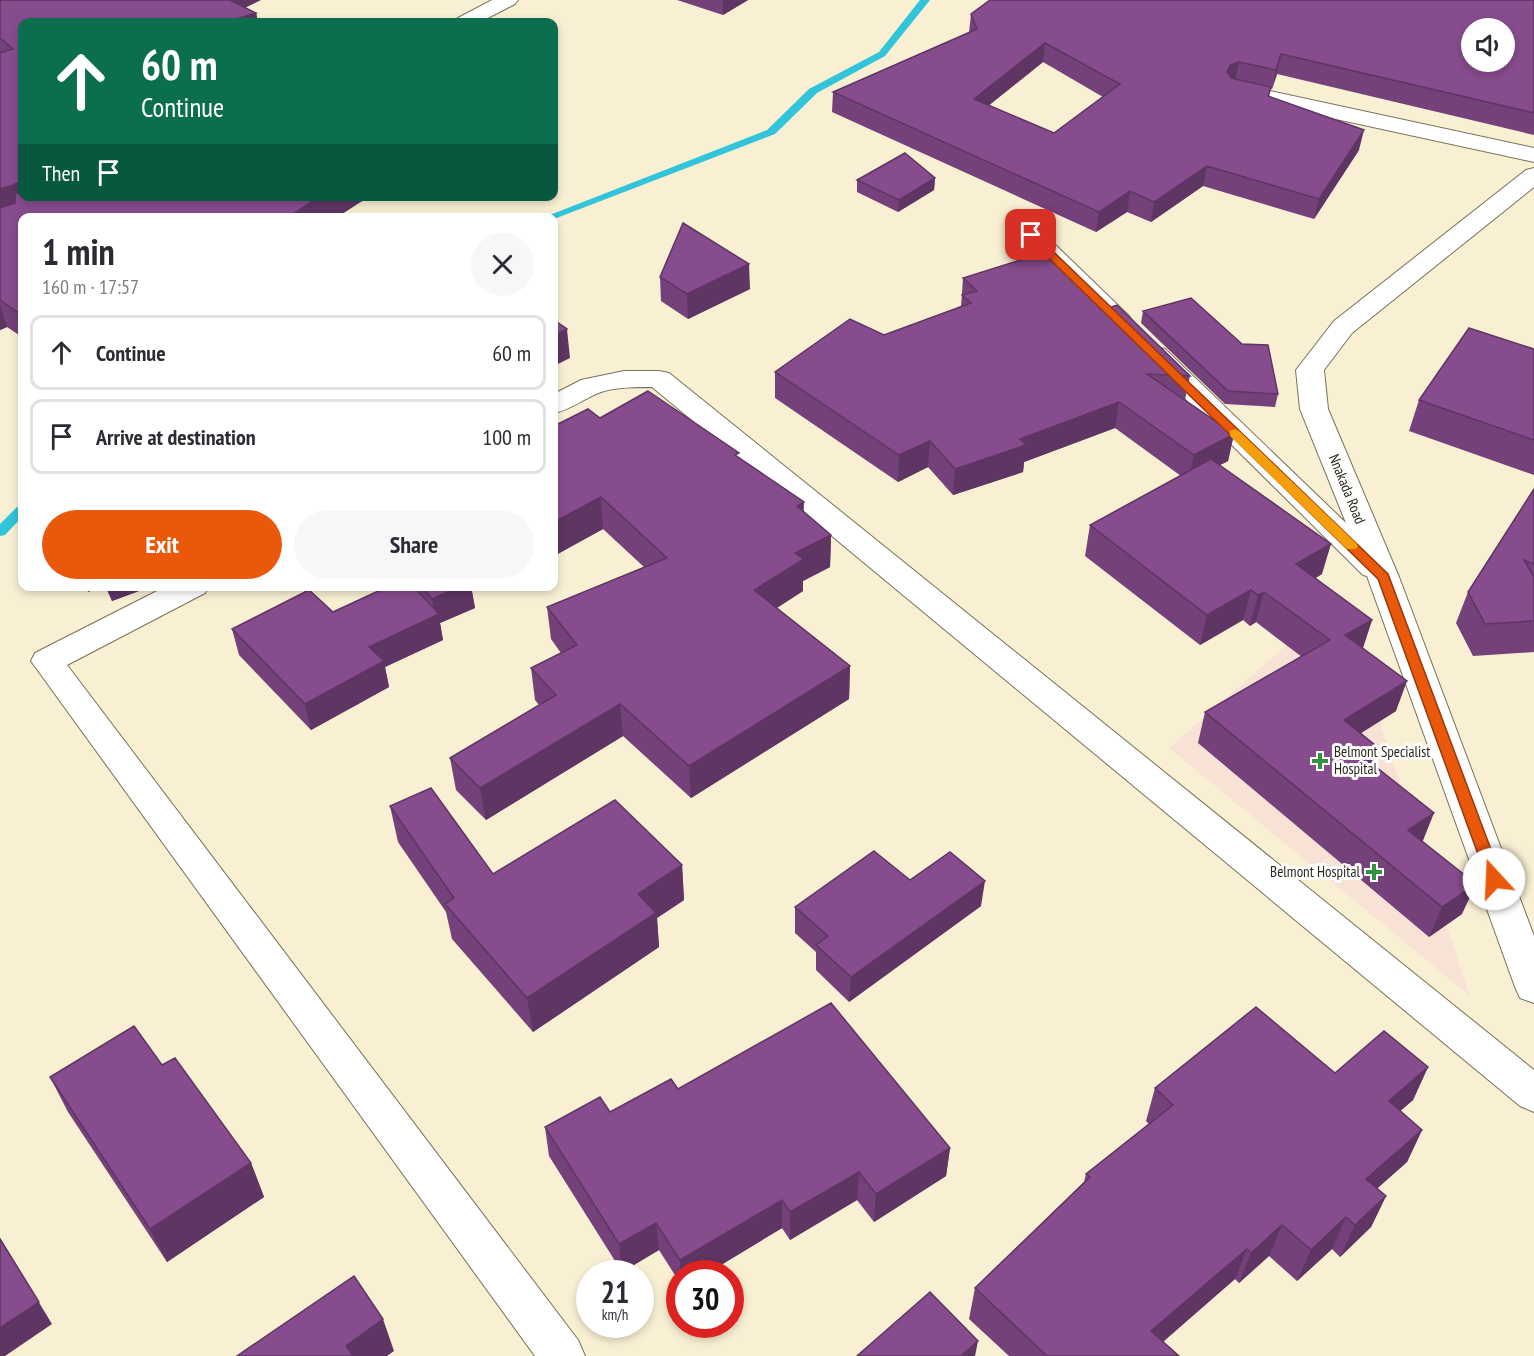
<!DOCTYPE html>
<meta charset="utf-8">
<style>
:root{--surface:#fff;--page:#f7f7f7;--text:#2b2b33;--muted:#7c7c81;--line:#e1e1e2;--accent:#ea580c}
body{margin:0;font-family:"PT Sans Narrow",sans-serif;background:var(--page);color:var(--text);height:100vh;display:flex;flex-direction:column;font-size:22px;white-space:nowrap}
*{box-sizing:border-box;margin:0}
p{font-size:20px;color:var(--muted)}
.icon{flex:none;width:33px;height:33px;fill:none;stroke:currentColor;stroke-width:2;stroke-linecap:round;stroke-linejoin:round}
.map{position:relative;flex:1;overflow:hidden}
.panel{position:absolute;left:18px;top:213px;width:540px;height:378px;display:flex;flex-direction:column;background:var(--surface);border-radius:12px;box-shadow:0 3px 9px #0003}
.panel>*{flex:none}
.banner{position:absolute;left:18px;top:18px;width:540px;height:183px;border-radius:12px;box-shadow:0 3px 9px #0003;background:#0b6e4f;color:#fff;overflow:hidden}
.tools{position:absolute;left:1461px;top:18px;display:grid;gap:12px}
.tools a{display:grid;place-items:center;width:54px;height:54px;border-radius:50%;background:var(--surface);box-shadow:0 3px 9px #0003;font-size:30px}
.speed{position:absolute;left:576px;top:1260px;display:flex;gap:12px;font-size:30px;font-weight:700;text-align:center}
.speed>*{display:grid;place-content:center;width:78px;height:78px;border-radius:50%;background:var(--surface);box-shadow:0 3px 9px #0003;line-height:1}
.speed small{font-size:15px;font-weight:400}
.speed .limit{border:9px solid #d22;background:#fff;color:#111}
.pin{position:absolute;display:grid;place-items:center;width:51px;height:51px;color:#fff;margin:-26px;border-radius:12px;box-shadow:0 3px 9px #0006}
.me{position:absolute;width:66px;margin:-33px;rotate:340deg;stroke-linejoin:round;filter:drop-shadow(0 0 4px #0008)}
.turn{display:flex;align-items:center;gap:21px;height:126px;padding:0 24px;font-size:27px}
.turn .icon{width:78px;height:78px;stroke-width:2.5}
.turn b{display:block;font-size:42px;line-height:51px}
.then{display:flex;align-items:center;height:57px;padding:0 24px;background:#0003;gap:12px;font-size:22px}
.round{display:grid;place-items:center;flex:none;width:63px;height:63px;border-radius:32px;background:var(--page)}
.overview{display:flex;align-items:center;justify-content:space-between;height:102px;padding:0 24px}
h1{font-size:36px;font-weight:800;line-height:45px}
.primary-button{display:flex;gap:12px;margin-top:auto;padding:12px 24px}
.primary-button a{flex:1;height:69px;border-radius:36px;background:var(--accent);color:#fff;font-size:24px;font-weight:800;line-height:69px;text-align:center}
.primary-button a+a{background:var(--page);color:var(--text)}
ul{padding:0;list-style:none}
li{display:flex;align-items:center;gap:18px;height:75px;margin:0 12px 9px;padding:0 12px;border:3px solid var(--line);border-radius:12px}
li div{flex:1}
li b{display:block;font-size:22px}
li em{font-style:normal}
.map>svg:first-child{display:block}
.medical{fill:#f8e1d5}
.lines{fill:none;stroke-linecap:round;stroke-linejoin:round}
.stream{fill:#31c4da;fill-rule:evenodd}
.minor-casing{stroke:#787057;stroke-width:2}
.minor{fill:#fff;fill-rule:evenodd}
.wall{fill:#74417a;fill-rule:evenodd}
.shaded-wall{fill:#5e3563}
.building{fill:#874c8e;stroke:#5e3563;stroke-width:1.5;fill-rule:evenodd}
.route{fill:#ea580c;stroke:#983908;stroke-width:1.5}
.slow{fill:#f59e0b}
.poi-dot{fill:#359142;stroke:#fefefe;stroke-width:2}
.labels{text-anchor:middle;stroke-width:6;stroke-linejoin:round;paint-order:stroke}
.street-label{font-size:15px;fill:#2c291e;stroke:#fefefe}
.poi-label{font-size:15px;fill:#2c291e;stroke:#fefefe;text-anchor:start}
</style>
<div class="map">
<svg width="1534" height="1356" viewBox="0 0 1534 1356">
<rect width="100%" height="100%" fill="#f9f0d4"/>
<!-- medical -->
<path class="medical" d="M1339 599 1470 996 1169 748Z"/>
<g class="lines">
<!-- stream -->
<path class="stream" d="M920 0H930L885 56 817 93 775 134 554 219V218H542L767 130 809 89 879 52Z
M22 506V517L5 535 0 536V524L17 507Z"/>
<!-- minor casing -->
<g class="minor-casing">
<path id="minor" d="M492 0H518L515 4 480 22H454L458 18Z
M1238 84 1534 148V162L1230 96 1227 91 1230 86Z
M1534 168V187L1352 333 1324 370 1328 409 1399 577 1534 936V1003L1520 998 1515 987 1367 576 1363 575 1141 355 1145 349 1155 347 1165 349 1346 523 1300 409 1296 370 1334 321 1526 170Z
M1031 228 1040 230 1129 316 1133 322 1129 328 1120 330 1111 328 1022 240 1019 235 1022 230Z
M624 371H659L669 373 1534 1070V1112L1520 1106 652 387C635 387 618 387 601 392 584 398 571 410 554 413V394L581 380Z
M167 586H209L205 593 67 665 578 1340 585 1356H535L31 661 35 653Z"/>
</g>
<!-- minor -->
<use href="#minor" class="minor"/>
</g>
<!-- wall -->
<path class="wall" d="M0 0 245 8 256 13 258 22H22V337L7 327 0 330Z
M677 0H748L723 15Z
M1534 0V135L1277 74 1272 89H1271L1269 96 1359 150 1314 219 1203 186 1151 222 1127 212 1096 232 832 112 833 92 969 33 971 14ZM1043 62 1103 97 1054 133 989 105Z
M935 178 934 190 898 212 857 192V180Z
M660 277 750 289 688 319 661 301Z
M963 278 1190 376 1185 400 1234 434 1228 461 1220 465 1322 574 1315 578 1372 620 1363 648 1396 711 1361 733 1380 749 1374 765 1423 842 1462 914 1429 937 1198 743 1205 712 1302 657 1256 622 1250 626 1243 620 1200 645 1085 556 1090 525 1181 476 1115 428 1024 462 1023 472 953 495 928 467 898 482 775 398V372L884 335 961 307Z
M1143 311 1278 394 1275 407 1225 404 1141 323Z
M1534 349V475L1409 431 1419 400Z
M600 418 739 458 831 535 830 567 803 581V591L777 608 850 666 849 699 691 798 623 736 486 820 456 790 450 758 539 705 535 700 531 668 561 653 551 639 547 607 644 567 603 529 554 556Z
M1534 489V652L1473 656 1456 623 1468 592Z
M105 586H147V588L112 601Z
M389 586H471L475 608 440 623 443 640 385 667 389 687 311 730 239 655 232 629 333 612Z
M390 806 493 874 682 865 684 900 657 918 659 947 533 1032 452 939 446 912 398 842Z
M910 880 981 906 849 1002 816 970V952L795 933V907Z
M162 1065 251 1163 264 1197 167 1262 68 1112 50 1077Z
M1428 1067 1413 1100 1400 1111 1422 1130 1407 1162 1377 1188 1386 1196 1371 1227 1340 1257 1332 1249 1297 1281 1269 1256 1239 1283 1235 1279 1163 1342 1179 1356H1009L969 1319 975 1288 1084 1182 1086 1174 1149 1124 1146 1121 1155 1088 1335 1073Z
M678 1089 950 1148 946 1176 874 1222 857 1200 790 1240 782 1228 706 1274H680V1283L659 1250 622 1272 549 1156 545 1127 610 1112Z"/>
<!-- shaded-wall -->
<path class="shaded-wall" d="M218 0H261L222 19Z
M723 0H748L723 15Z
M256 13 258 22H226Z
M1045 43 1043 62 972 119 974 99Z
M1281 54 1277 74 1272 89 1276 70Z
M1239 62 1235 82 1226 85 1227 72 1230 65Z
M554 75 555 92H554Z
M1364 130 1359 150 1314 219 1319 199Z
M1207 166 1203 186 1151 222 1154 202Z
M935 178 934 190 898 212 899 200Z
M22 181V196L0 220V189Z
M1130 191 1127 212 1096 232 1099 212Z
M320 196H370L336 218H287Z
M749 264 750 289 688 319 687 294Z
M0 306 7 327 0 330Z
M567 329 570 358 554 366V336Z
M1119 402 1115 428 1024 462 1023 472 953 495 955 469 1020 439Z
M1234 434 1228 461 1188 481 1194 455Z
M930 441 928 467 898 482 899 455Z
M601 497 603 529 554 556V522Z
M804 502 803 534 797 506Z
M831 535 830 567 803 581V591L754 622V590L795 553Z
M1331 544 1322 574 1288 595 1296 564Z
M86 586H104L88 592Z
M107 586H147V588L112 601Z
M461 586H471L475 608 440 623 443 640 385 667 389 687 311 730 305 704 369 647 435 616 432 599Z
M1251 590 1243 620 1200 645 1207 615Z
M1264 592 1256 622 1250 626 1258 595Z
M1372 620 1362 650 1345 635Z
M850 666 849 699 691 798 689 766Z
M1407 681 1396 711 1334 750 1344 720Z
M620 704 623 736 486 820 480 788Z
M1380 749 1369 779 1366 759Z
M1434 813 1422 843 1408 830Z
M682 865 684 900 657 918 659 947 533 1032 527 998 638 894Z
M985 881 981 906 849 1002 851 977Z
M1476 884 1462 914 1429 937 1442 907Z
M1428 1067 1413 1100 1374 1134 1389 1101Z
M1422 1130 1407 1162 1352 1211 1366 1179Z
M950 1148 946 1176 874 1222 876 1194Z
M251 1163 264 1197 167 1262 150 1229Z
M859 1172 857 1200 790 1240V1212Z
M1386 1196 1371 1227 1340 1257 1355 1225Z
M782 1200V1228L706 1274H681L680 1260Z
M1346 1217 1332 1249 1297 1281 1311 1250Z
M656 1223 659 1250 622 1272 619 1244Z
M1282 1225 1269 1256 1239 1283 1251 1253Z
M0 1238 52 1324 5 1356H0Z
M1247 1249 1235 1279 1146 1356 1151 1331Z
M383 1319 394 1351 387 1356H350L346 1346Z
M978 1341 975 1356H961Z"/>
<!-- building -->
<path class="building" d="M0 0H230L256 13 226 22H227H22V181L13 185 0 189V53L13 49 0 38Z
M990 0H1534V113L1281 54 1276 70 1239 62 1230 65 1227 72 1231 78 1271 87 1268 96 1364 130 1319 199 1207 166 1154 202 1130 191 1099 212 833 92 977 29 971 14ZM1472 28H1504V62H1472ZM1045 43 1120 84 1054 133 974 99Z
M905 153 935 178 899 200 857 180Z
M15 193H22V196H320L287 218H22V315L0 300V208L15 203Z
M683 223 749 264 687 294 660 277Z
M1043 253 1108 308 1117 305 1190 376 1147 374 1234 434 1194 455 1119 402 1020 439 1026 445 955 469 930 441 899 455 775 372 850 319 884 335 971 303 962 295 977 291 963 278Z
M1191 298 1242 344 1268 345 1278 394 1228 391 1143 311Z
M554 320 567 329 554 336Z
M1469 328 1534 349V440L1419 400Z
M648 391 739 453 735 455 804 502 797 506 831 535 795 553 804 559 754 590 850 666 689 766 620 704 480 788 450 758 556 695 531 668 577 645 547 607 667 558 601 497 554 522V426L588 409 600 418Z
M1211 459 1331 544 1296 564 1372 620 1345 635 1407 681 1344 720 1380 749 1366 759 1434 813 1408 830 1476 884 1442 907 1205 712 1330 640 1264 592 1258 595 1251 590 1207 615 1090 525Z
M1534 489V564L1524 560 1534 577V621L1485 624 1468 592Z
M389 586H413L439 614 369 647 384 661 305 704 232 629 309 590 333 612Z
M421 586H461L432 599Z
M431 788 493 874 615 800 682 865 638 894 656 913 527 998 445 904 454 898 390 806Z
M874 851 910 880 950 852 985 881 851 977 816 945 828 936 795 907Z
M831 1003 950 1148 876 1194 859 1172 790 1212 782 1200 680 1260 656 1223 619 1244 545 1127 600 1097 610 1112 671 1079 678 1089Z
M1256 1007 1335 1073 1384 1031 1428 1067 1389 1101 1422 1130 1366 1179 1386 1196 1355 1225 1346 1217 1311 1250 1282 1225 1251 1253 1247 1249 1151 1331 1179 1356H1047L975 1288 1090 1177 1086 1174 1173 1105 1155 1088Z
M134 1026 162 1065 175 1058 251 1163 150 1229 50 1077Z
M0 1239 39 1302 0 1328Z
M354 1276 383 1319 346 1346 353 1356H237Z
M930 1292 978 1341 961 1356H857Z"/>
<!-- route -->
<path class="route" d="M1031 232 1034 233 1388 574 1502 879 1500 884H1489L1487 879 1378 579 1027 237V233Z"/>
<!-- slow -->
<path class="slow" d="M1235 429 1239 431 1356 543 1358 546 1356 549H1347L1230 436V431Z"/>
<!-- markers -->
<g class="poi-dot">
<path d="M1317 752h6v6h6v6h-6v6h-6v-6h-6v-6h6z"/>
<path d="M1371 863h6v6h6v6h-6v6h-6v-6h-6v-6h6z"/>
</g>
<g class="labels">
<!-- street labels -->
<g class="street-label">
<text transform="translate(1347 489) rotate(68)" y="5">Nnakada Road</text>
</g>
<!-- poi labels -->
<g class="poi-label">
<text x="1334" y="757">Belmont Specialist<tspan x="1334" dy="17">Hospital</tspan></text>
<text x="1360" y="877" text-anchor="end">Belmont Hospital</text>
</g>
</g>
</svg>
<div class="tools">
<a><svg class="icon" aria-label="sound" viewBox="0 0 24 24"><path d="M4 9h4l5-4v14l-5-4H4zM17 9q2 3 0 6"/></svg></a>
</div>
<div class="speed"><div>21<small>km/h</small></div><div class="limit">30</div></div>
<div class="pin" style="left:1031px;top:235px;background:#d93025"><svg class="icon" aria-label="arrive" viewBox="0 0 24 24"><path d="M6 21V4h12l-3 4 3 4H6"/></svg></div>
<svg class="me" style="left:1494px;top:879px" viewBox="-20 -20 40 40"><circle r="19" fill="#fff"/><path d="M0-13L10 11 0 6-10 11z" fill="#ea580c"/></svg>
<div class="banner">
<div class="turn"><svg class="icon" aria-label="ahead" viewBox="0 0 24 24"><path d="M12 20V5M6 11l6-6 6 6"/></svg><div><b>60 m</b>Continue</div></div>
<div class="then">Then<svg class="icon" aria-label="arrive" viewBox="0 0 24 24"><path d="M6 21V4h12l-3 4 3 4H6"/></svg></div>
</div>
<section class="panel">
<div class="overview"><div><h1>1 min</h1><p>160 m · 17:57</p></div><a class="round"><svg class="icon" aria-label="close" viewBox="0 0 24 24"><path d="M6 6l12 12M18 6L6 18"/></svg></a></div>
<ul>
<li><svg class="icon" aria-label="ahead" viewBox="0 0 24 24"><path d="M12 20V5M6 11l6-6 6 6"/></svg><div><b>Continue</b></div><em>60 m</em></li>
<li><svg class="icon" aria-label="arrive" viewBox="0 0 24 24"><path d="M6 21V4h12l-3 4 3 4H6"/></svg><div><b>Arrive at destination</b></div><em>100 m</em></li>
</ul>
<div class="primary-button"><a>Exit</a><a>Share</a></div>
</section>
</div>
